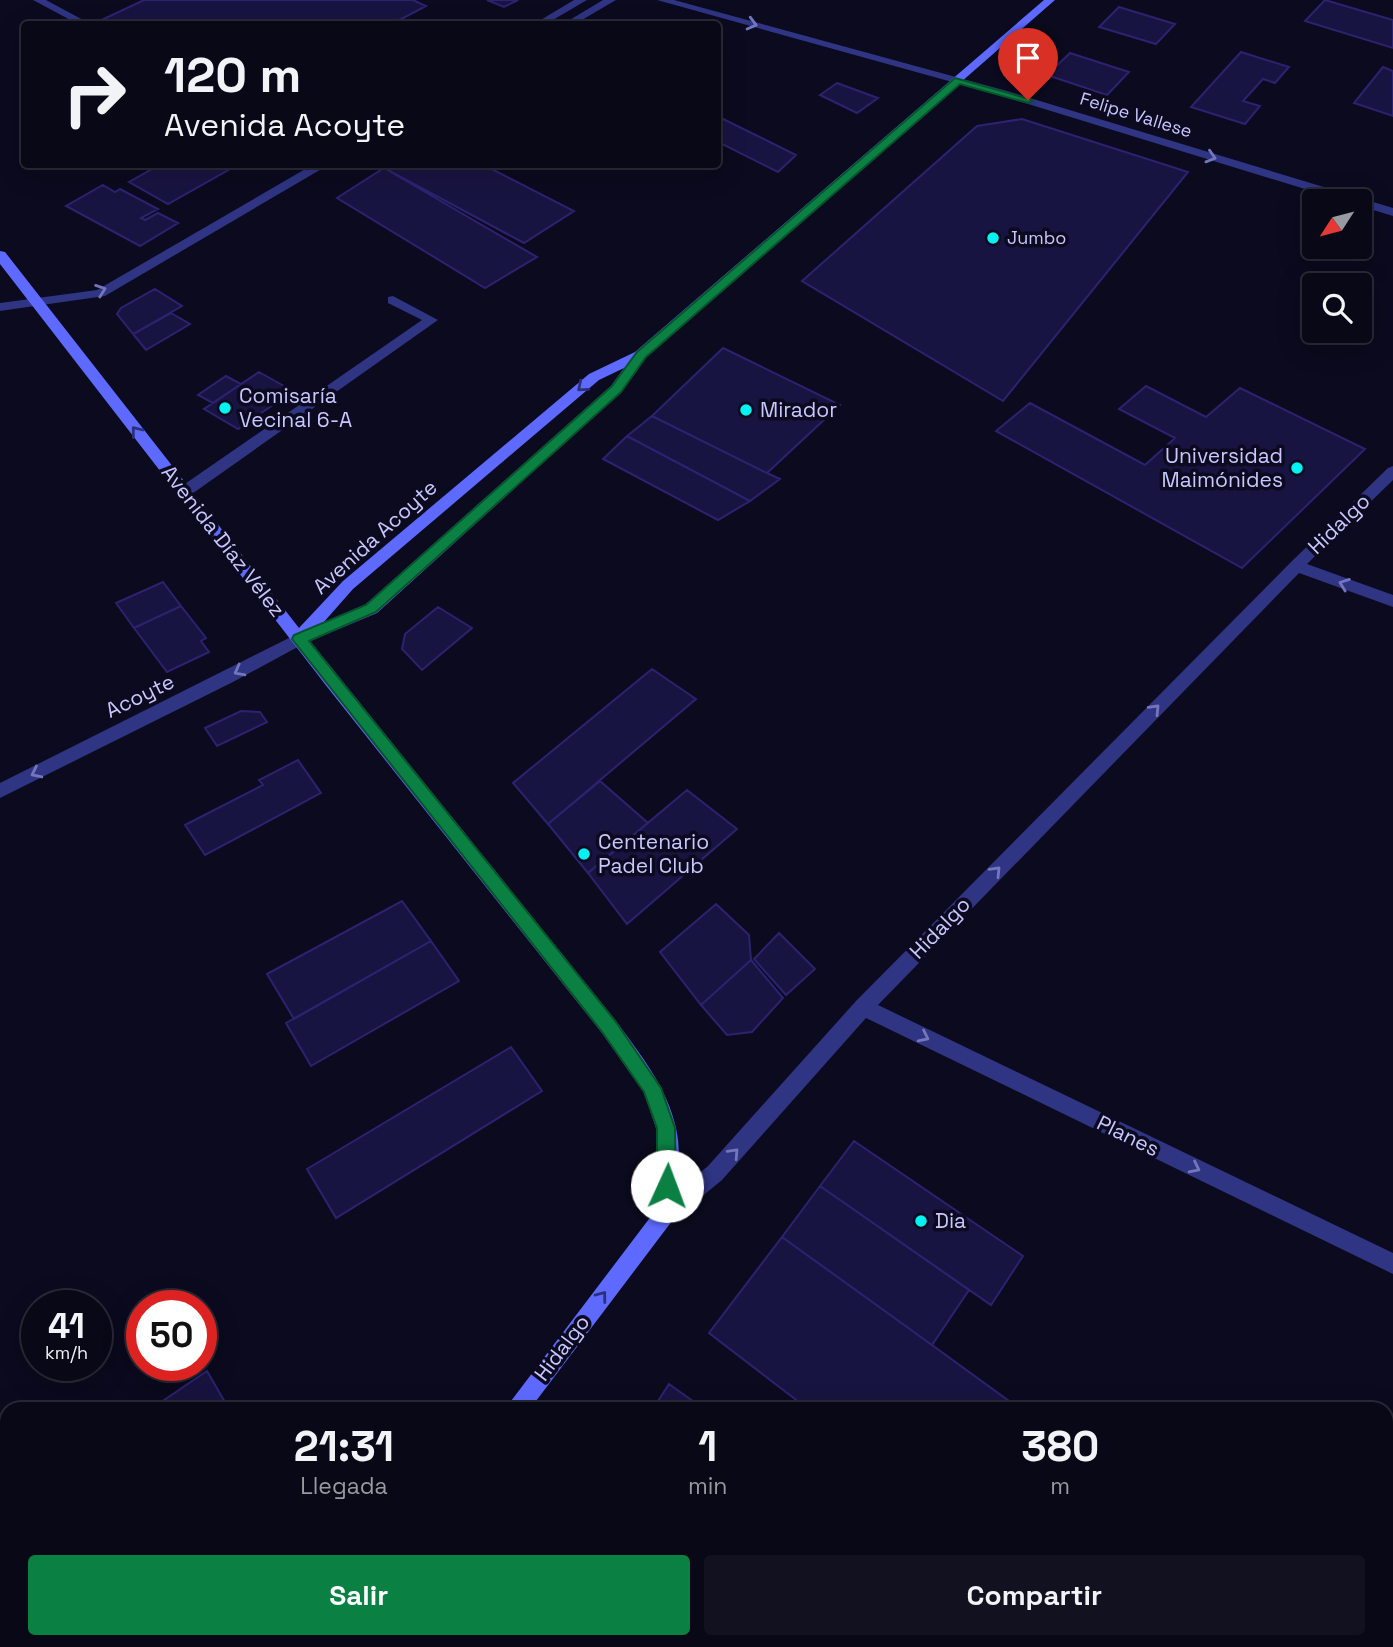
<!DOCTYPE html>
<html lang="es">
<meta charset="utf-8">
<style>
:root{--surface:#080816;--page:#11111f;--text:#f1f3f6;--muted:#989aa1;--line:#292935;--accent:#0b8043}
body{margin:0;font-family:"Space Grotesk",sans-serif;background:var(--page);color:var(--text);height:100vh;display:flex;flex-direction:column;font-size:26px;white-space:nowrap}
*{box-sizing:border-box;margin:0}
p{font-size:23px;color:var(--muted)}
.icon{flex:none;width:38px;height:38px;fill:none;stroke:currentColor;stroke-width:2;stroke-linecap:round;stroke-linejoin:round}
.map{position:relative;flex:1;overflow:hidden}
.drawer{position:absolute;left:0px;top:1402px;width:1393px;height:247px;display:flex;flex-direction:column;background:var(--surface);border-radius:21px 21px 0 0;box-shadow:0 7px 28px #0002,0 0 0 2px var(--line)}
.drawer>*{flex:none}
.guide{position:absolute;left:21px;top:21px;width:700px;height:147px;border-radius:7px;box-shadow:0 7px 28px #0002,0 0 0 2px var(--line);background:#080816;color:var(--text);overflow:hidden}
.needle{width:46px;rotate:234deg}
.buttons{position:absolute;left:1302px;top:189px;display:grid;gap:14px}
.buttons a{display:grid;place-items:center;width:70px;height:70px;border-radius:7px;background:var(--surface);box-shadow:0 7px 28px #0002,0 0 0 2px var(--line);font-size:35px}
.speed{position:absolute;left:21px;top:1290px;display:flex;gap:14px;font-size:35px;font-weight:700;text-align:center}
.speed>*{display:grid;place-content:center;width:91px;height:91px;border-radius:50%;background:var(--surface);box-shadow:0 7px 28px #0002,0 0 0 2px var(--line);line-height:1}
.speed small{font-size:18px;font-weight:400}
.speed .limit{border:10px solid #d22;background:#fff;color:#111}
.pin{position:absolute;display:grid;place-items:center;width:60px;height:60px;color:#fff;margin:-72px -30px;border-radius:50% 50% 50% 0;rotate:-45deg;box-shadow:0 0 7px #0007}
.pin .icon{rotate:45deg}
.me{position:absolute;width:77px;margin:-38px;rotate:2deg;stroke-linejoin:round;filter:drop-shadow(0 0 5px #0008)}
.turn{display:flex;align-items:center;gap:24px;height:147px;padding:0 28px;font-size:32px}
.turn .icon{width:91px;height:91px;stroke-width:2.5}
.turn b{display:block;font-size:49px;line-height:60px}
.eta{display:flex;justify-content:space-evenly;align-items:center;height:119px;text-align:center}
.eta b{font-size:42px;font-weight:700;line-height:49px}
.button{display:flex;gap:14px;margin-top:auto;padding:14px 28px}
.button a{flex:1;height:80px;border-radius:7px;background:var(--accent);color:#fff;font-size:28px;font-weight:700;line-height:80px;text-align:center}
.button a+a{background:var(--page);color:var(--text)}
.map>svg:first-child{display:block}
.building{fill:#181441;stroke:#2b2370;stroke-width:2}
.lines{fill:none;stroke-linecap:round;stroke-linejoin:round}
.service{fill:#2f3483;fill-rule:evenodd}
.minor{fill:#2f3483;fill-rule:evenodd}
.tertiary{fill:#2f3483;fill-rule:evenodd}
.secondary{fill:#5e6aff;fill-rule:evenodd}
.oneway{stroke:#7476bb}
.oneway2{stroke:#2c3078}
.route{fill:#0b8043;stroke:#07532c;stroke-width:2}
.poi-dot{fill:#00f2f2;stroke:#0b0a1e;stroke-width:2.5}
.labels{text-anchor:middle;stroke-width:7;stroke-linejoin:round;paint-order:stroke}
.far-street-label{font-size:18px;fill:#c8c7ff;stroke:#0b0a1e}
.far-poi-label{font-size:18px;fill:#c8c7ff;stroke:#0b0a1e;text-anchor:start}
.poi-label{font-size:21px;fill:#c8c7ff;stroke:#0b0a1e;text-anchor:start}
.street-label{font-size:21px;fill:#c8c7ff;stroke:#0b0a1e}
</style>
<div class="map">
<svg width="1393" height="1647" viewBox="0 0 1393 1647">
<rect width="100%" height="100%" fill="#0b0a1e"/>
<!-- building -->
<path class="building" d="M144 0H413L426 6 392 24H93Z
M487 0H518L504 7Z
M1325 0 1393 20V48L1305 21Z
M1119 7 1175 24 1156 44 1099 27Z
M1241 52 1289 67 1275 83 1263 79 1243 101 1260 106 1245 124 1191 107Z
M1070 53 1129 72 1107 95 1047 75Z
M1383 67 1393 71V116L1354 103Z
M837 83 878 98 857 113 820 95Z
M719 117 796 155 778 172 718 142Z
M1022 119 1188 172 1003 401 802 281 977 126Z
M161 164H239L168 204 129 182Z
M390 164H482L574 211 524 243 384 168Z
M384 168 537 257 485 288 337 198Z
M103 185 115 192 120 189 158 209 141 218 145 220 158 213 178 223 140 246 66 206Z
M155 289 182 306 133 334 117 314 121 308Z
M171 313 190 324 146 350 133 334Z
M723 348 840 405 767 473 652 416Z
M259 372 293 391 238 429 204 409Z
M226 376 241 384 213 403 198 395Z
M1146 386 1206 417 1240 388 1365 449 1242 568 996 431 1030 403 1145 465 1175 438 1119 409Z
M652 416 767 473 780 479 750 501 627 436Z
M627 436 750 501 718 520 603 459Z
M163 582 181 606 134 628 116 603Z
M181 606 206 638 201 641 209 652 167 672 134 628Z
M438 607 472 628 422 670 402 649 405 634Z
M652 669 696 699 548 824 513 783Z
M241 711 260 712 267 722 217 746 205 728Z
M298 760 321 793 205 855 185 825 263 785 259 780Z
M600 781 648 823 588 873 548 824Z
M687 790 737 829 627 924 588 873Z
M402 901 431 941 294 1019 267 974Z
M716 904 749 935 751 960 701 1005 660 952Z
M779 933 815 969 786 995 754 959Z
M431 941 459 981 311 1066 286 1023Z
M751 960 783 998 752 1032 727 1035 701 1005Z
M511 1047 542 1091 336 1218 307 1169Z
M854 1141 1023 1256 991 1305 820 1186Z
M820 1186 969 1290 932 1345 782 1237Z
M782 1237 932 1345 1020 1409H808L709 1333Z
M207 1371 229 1409H151Z
M669 1384 704 1409H653Z
M661 1642H739L736 1647H664Z
M1007 1642H1185L1184 1647H1005Z"/>
<g class="lines">
<!-- service -->
<path class="service" d="M33 0H46L85 21 76 23Z
M574 0H587L546 24H534Z
M393 296 438 320 189 496H179L177 492 179 488 422 320 388 303V297Z"/>
<!-- minor -->
<path class="minor" d="M603 0H616L575 24H563Z
M657 0H674L1007 91 1393 208V216L1360 206V201H1344L999 95Z
M314 164H330L105 296 0 311V303L97 290Z
M1393 466V480L1307 564 1393 595V607L1299 573 878 1005 1393 1253V1274L866 1018 722 1180 672 1221 665 1224 658 1221 655 1214 658 1207 708 1166 856 1001 1291 562 1388 468Z
M202 1642H232L230 1647H200Z"/>
<!-- tertiary -->
<path class="tertiary" d="M299 633 305 635 307 639 305 643 233 682 0 798V783Z"/>
<!-- secondary -->
<path class="secondary" d="M1044 0H1055L646 357 621 392 377 613 310 641 616 1021C640 1054 667 1087 676 1128 682 1155 677 1186 675 1214L672 1221 530 1409H505L655 1211 658 1158 656 1128 644 1092 602 1033 328 688 0 264V251L5 252 299 628 343 581 589 374 635 352ZM624 368 611 386 365 605 323 623 353 589 599 380Z
M542 1642H566L568 1647H544Z"/>
</g>
<!-- one-way arrows -->
<defs><path id="oneway-chevron" d="M-2-3.5L2.5 0L-2 3.5" fill="none" stroke-width="1.6" stroke-linecap="round" stroke-linejoin="round" transform="scale(1.75)"/></defs>
<g class="oneway">
<use href="#oneway-chevron" transform="translate(752 24) rotate(15)"/>
<use href="#oneway-chevron" transform="translate(1211 157) rotate(17)"/>
<use href="#oneway-chevron" transform="translate(101 290) rotate(-20)"/>
<use href="#oneway-chevron" transform="translate(1344 584) rotate(-160)"/>
<use href="#oneway-chevron" transform="translate(239 671) rotate(152)"/>
<use href="#oneway-chevron" transform="translate(1155 709) rotate(-46)"/>
<use href="#oneway-chevron" transform="translate(36 773) rotate(154)"/>
<use href="#oneway-chevron" transform="translate(996 871) rotate(-46)"/>
<use href="#oneway-chevron" transform="translate(924 1037) rotate(26)"/>
<use href="#oneway-chevron" transform="translate(734 1153) rotate(-47)"/>
<use href="#oneway-chevron" transform="translate(1195 1168) rotate(26)"/>
</g>
<g class="oneway2">
<use href="#oneway-chevron" transform="translate(582 387) rotate(140)"/>
<use href="#oneway-chevron" transform="translate(136 431) rotate(-128)"/>
<use href="#oneway-chevron" transform="translate(602 1296) rotate(-53)"/>
</g>
<!-- route -->
<path class="route" d="M955 78 1033 100 1028 103 960 84 646 357 621 392 376 612 309 641 616 1022 661 1088 675 1128 676 1186 673 1192 667 1195 660 1192 657 1186V1128L644 1092 603 1033 292 639 294 635 366 605 612 386 637 352Z"/>
<!-- markers -->
<g class="poi-dot">
<circle cx="993" cy="238" r="7"/>
<circle cx="225" cy="408" r="7"/>
<circle cx="746" cy="410" r="7"/>
<circle cx="1297" cy="468" r="7"/>
<circle cx="584" cy="854" r="7"/>
<circle cx="921" cy="1221" r="7"/>
</g>
<g class="labels">
<!-- far-street labels -->
<g class="far-street-label">
<text transform="translate(1136 115) rotate(17)" y="6">Felipe Vallese</text>
</g>
<!-- far-poi labels -->
<g class="far-poi-label">
<text x="1007" y="244">Jumbo</text>
</g>
<!-- poi labels -->
<g class="poi-label">
<text x="239" y="403">Comisaría<tspan x="239" dy="24">Vecinal 6-A</tspan></text>
<text x="760" y="417">Mirador</text>
<text x="1283" y="463" text-anchor="end">Universidad<tspan x="1283" dy="24">Maimónides</tspan></text>
<text x="598" y="849">Centenario<tspan x="598" dy="24">Padel Club</tspan></text>
<text x="935" y="1228">Dia</text>
</g>
<!-- street labels -->
<g class="street-label">
<text transform="translate(1339 524) rotate(-44)" y="7">Hidalgo</text>
<text transform="translate(375 537) rotate(-42)" y="7">Avenida Acoyte</text>
<text transform="translate(223 541) rotate(52)" y="7">Avenida Díaz Vélez</text>
<text transform="translate(140 696) rotate(-26)" y="7">Acoyte</text>
<text transform="translate(940 928) rotate(-46)" y="7">Hidalgo</text>
<text transform="translate(1128 1136) rotate(26)" y="7">Planes</text>
<text transform="translate(562 1348) rotate(-53)" y="7">Hidalgo</text>
</g>
</g>
</svg>
<div class="buttons">
<a><svg class="needle" viewBox="-14 -14 28 28"><path d="M0-13l5 13h-10z" fill="#e53935"/><path d="M0 13l5-13h-10z" fill="#989aa1"/></svg></a>
<a><svg class="icon" aria-label="search" viewBox="0 0 24 24"><circle cx="10" cy="10" r="6"/><path d="M15 15l6 6"/></svg></a>
</div>
<div class="speed"><div>41<small>km/h</small></div><div class="limit">50</div></div>
<div class="pin" style="left:1028px;top:100px;background:#d93025"><svg class="icon" aria-label="arrive" viewBox="0 0 24 24"><path d="M6 21V4h12l-3 4 3 4H6"/></svg></div>
<svg class="me" style="left:667px;top:1186px" viewBox="-20 -20 40 40"><circle r="19" fill="#fff"/><path d="M0-13L10 11 0 6-10 11z" fill="#0b8043"/></svg>
<div class="guide">
<div class="turn"><svg class="icon" aria-label="right" viewBox="0 0 24 24"><path d="M7 20v-9h11M14 6l5 5-5 5"/></svg><div><b>120 m</b>Avenida Acoyte</div></div>
</div>
<section class="drawer">
<div class="eta">
<div><b>21:31</b><p>Llegada</p></div>
<div><b>1</b><p>min</p></div>
<div><b>380</b><p>m</p></div>
</div>
<div class="button"><a>Salir</a><a>Compartir</a></div>
</section>
</div>
